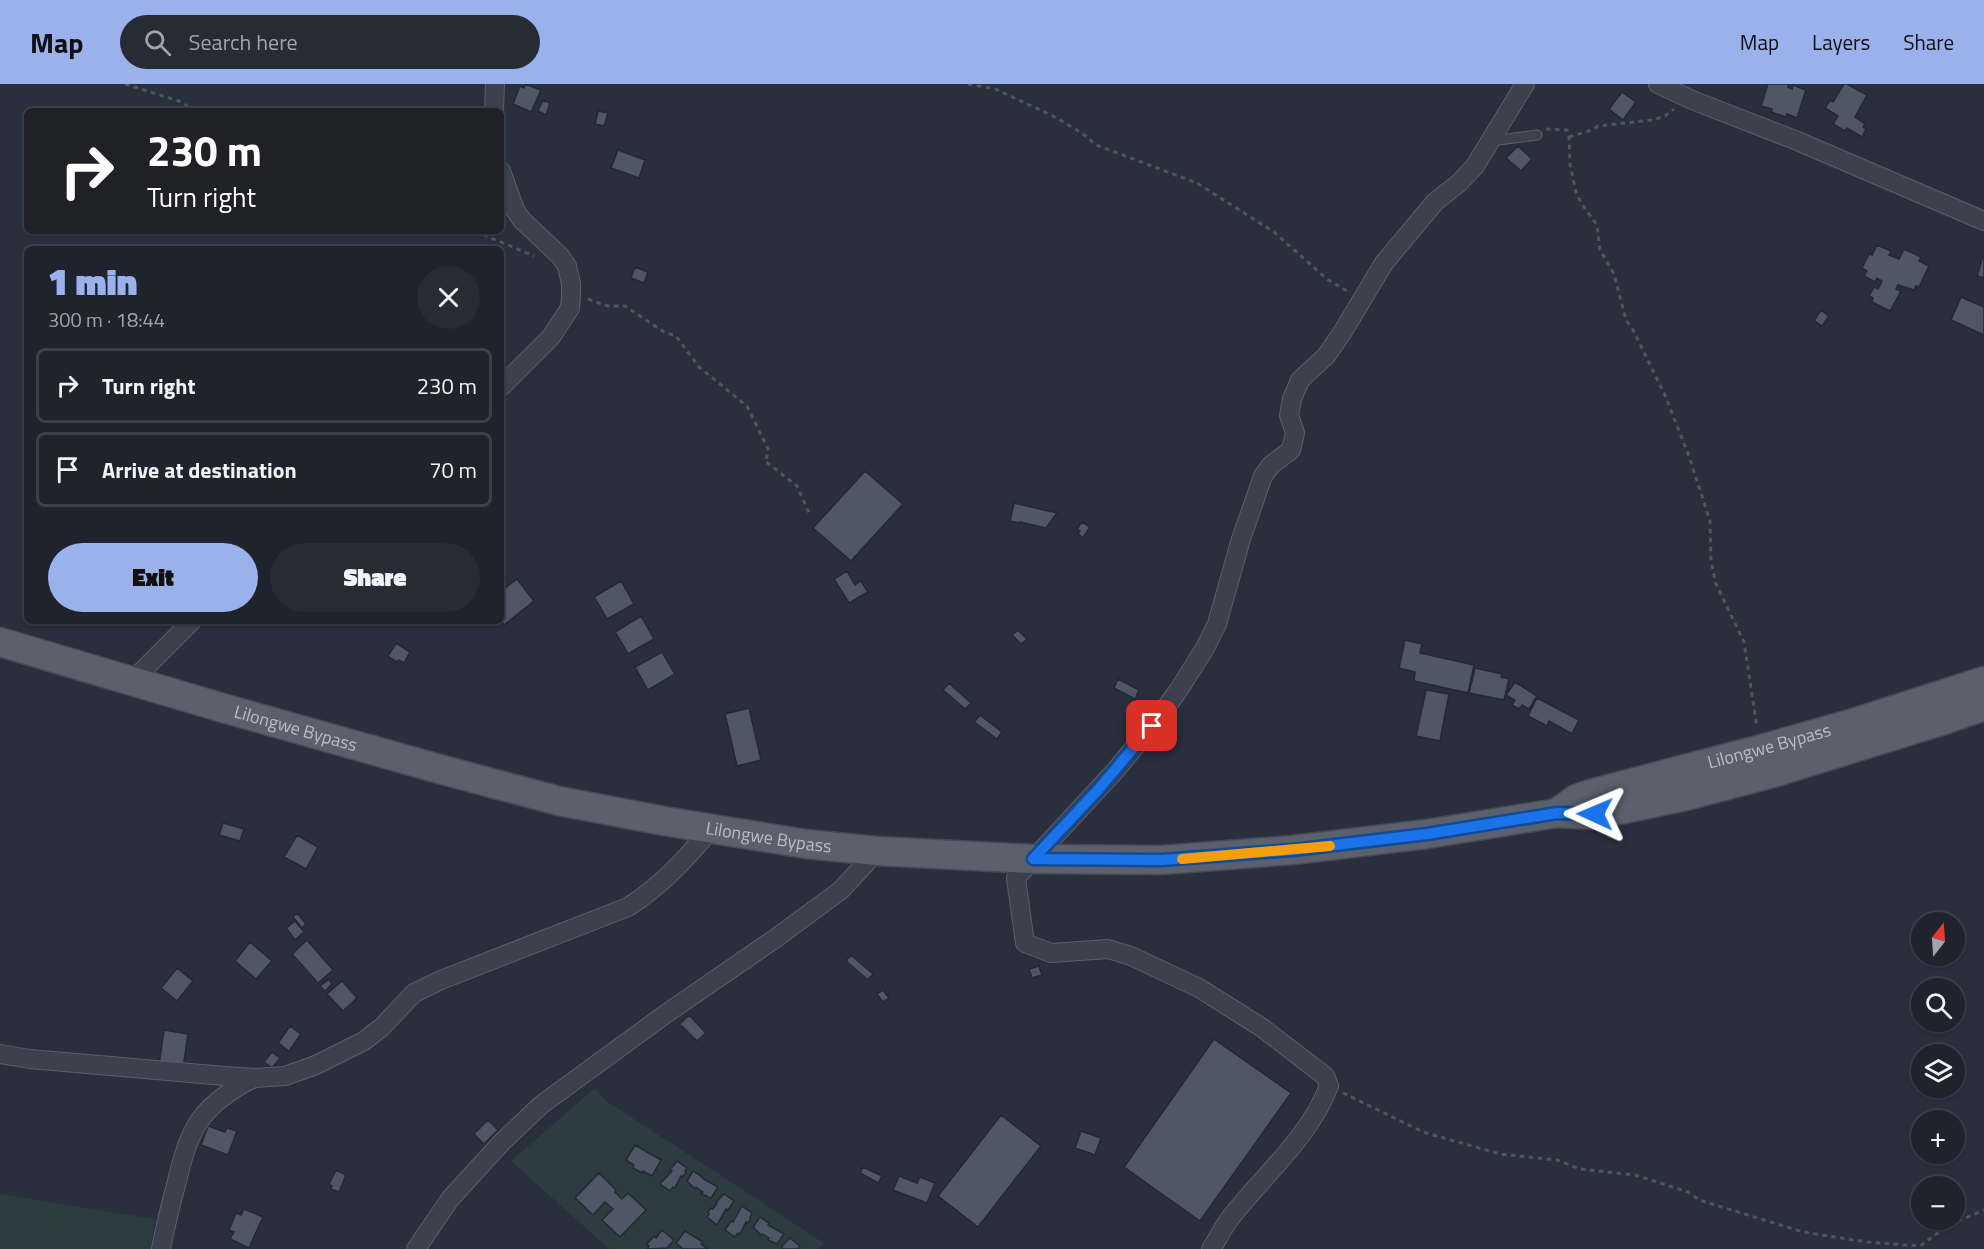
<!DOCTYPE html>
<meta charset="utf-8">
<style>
:root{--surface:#1f232e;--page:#272b36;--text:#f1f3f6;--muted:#a1a4aa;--line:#3c404a;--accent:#9ab1eb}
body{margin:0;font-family:"Titillium Web",sans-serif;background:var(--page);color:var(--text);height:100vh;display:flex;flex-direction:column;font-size:22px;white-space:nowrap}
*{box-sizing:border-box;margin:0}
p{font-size:20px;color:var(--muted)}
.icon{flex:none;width:33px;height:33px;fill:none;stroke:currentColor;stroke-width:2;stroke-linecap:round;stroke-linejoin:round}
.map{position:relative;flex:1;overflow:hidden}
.sheet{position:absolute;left:24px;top:162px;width:480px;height:378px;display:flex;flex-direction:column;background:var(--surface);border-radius:9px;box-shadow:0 2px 4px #0004,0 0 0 2px var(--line)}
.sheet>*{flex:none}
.banner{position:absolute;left:24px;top:24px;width:480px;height:126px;border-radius:9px;box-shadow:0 2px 4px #0004,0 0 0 2px var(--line);background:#202124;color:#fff;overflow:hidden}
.needle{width:39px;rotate:17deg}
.fabs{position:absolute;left:1911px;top:828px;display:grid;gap:12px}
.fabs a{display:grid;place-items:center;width:54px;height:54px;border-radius:50%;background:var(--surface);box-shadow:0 2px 4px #0004,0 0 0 2px var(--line);font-size:30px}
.pin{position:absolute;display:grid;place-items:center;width:51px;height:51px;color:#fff;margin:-26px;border-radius:12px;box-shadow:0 3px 9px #0006}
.me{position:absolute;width:66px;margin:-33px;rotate:271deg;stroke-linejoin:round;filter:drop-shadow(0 0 4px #0008)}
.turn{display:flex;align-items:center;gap:21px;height:126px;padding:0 24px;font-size:27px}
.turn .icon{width:78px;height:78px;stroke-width:2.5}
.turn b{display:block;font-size:42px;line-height:51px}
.round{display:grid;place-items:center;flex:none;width:63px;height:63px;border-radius:32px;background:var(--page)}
.headline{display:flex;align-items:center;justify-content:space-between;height:102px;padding:0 24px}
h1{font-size:36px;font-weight:800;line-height:45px;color:var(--accent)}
.cta{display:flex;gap:12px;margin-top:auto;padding:12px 24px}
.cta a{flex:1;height:69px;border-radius:36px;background:var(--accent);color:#111;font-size:24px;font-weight:800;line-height:69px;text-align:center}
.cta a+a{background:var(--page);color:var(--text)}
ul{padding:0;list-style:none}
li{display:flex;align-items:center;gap:18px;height:75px;margin:0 12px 9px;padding:0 12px;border:3px solid var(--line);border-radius:9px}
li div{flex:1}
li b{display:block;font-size:22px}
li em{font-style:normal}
header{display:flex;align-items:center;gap:36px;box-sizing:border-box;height:84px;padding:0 30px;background:var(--accent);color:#111}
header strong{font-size:28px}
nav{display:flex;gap:33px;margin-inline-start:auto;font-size:21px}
.search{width:420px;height:54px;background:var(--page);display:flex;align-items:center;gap:15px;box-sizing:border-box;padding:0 21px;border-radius:33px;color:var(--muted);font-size:22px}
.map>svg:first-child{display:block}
.green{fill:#2c3c3f}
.building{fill:#4f5665;stroke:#232834;stroke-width:1.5}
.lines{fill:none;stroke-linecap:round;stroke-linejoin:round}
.service-casing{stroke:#5a5f6b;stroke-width:11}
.minor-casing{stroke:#5a5f6b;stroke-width:20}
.primary-casing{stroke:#464a56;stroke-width:31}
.path{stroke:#4b595d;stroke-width:3;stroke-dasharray:4.5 4.5;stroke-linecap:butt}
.service{stroke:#3c414d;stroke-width:9}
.minor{stroke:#3c414d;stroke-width:18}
.primary{stroke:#5b606d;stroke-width:28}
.route-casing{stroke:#114b97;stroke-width:15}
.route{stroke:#1a73e8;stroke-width:10}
.slow{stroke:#f59e0b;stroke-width:10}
.labels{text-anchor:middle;stroke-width:5;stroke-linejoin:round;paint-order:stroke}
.street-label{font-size:18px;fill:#b9bdc8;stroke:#212632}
</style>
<header>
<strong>Map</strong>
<div class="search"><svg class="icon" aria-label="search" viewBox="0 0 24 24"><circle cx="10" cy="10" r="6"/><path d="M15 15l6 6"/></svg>Search here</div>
<nav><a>Map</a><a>Layers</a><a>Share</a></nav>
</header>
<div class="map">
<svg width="1984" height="1165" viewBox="0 0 1984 1165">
<rect width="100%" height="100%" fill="#292f3d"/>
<!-- green -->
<path class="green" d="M595 1004 605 1016 824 1159 817 1165H609L511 1077Z
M0 1110 155 1135 151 1165H0Z"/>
<!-- building -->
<path class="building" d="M525 0 541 6 531 28 513 20 520 2 524 4Z
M1768 0H1789L1788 3 1792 5 1793 1 1806 6 1797 34 1787 30 1786 33 1771 28 1772 25 1761 22Z
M1844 0H1847L1867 11 1855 33 1865 40 1863 43 1866 45 1862 53 1847 44 1845 47 1833 40 1838 32 1825 24 1830 16 1833 18Z
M1622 8 1636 18 1623 36 1609 25Z
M543 16 550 19 546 31 538 27Z
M598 27 608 29 604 42 595 40Z
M1518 62 1532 75 1521 87 1506 74Z
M618 66 645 76 639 94 611 84Z
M1877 161 1891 167 1889 171 1899 175 1904 165 1921 173 1919 177 1929 182 1919 203 1916 202 1914 206 1898 201 1896 205 1901 207 1890 227 1872 218 1873 214 1869 212 1874 203 1878 205 1882 197 1877 194 1875 198 1864 192 1867 187 1862 184 1869 170 1872 171Z
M1983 172H1984V194L1977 192Z
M635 183 648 188 644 199 631 194Z
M1961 213 1984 223V251L1951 236Z
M1821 226 1829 232 1822 242 1814 237Z
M865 387 903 420 851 477 813 444Z
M1014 419 1057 429 1046 444 1020 438V439L1010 437Z
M1082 438 1090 443 1083 454 1078 450 1080 447 1077 445Z
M847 487 855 501 861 497 868 508 849 519 834 495Z
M517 495 534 517 504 541 501 537V507Z
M621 497 634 520 607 535 594 513Z
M641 532 654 555 628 570 615 548Z
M1018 546 1027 555 1021 560 1012 551Z
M1405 556 1422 560 1420 569 1474 581 1468 609 1414 597 1415 588 1399 584Z
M396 559 410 568 404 579 399 576 397 578 388 572Z
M662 568 675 590 648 606 635 583Z
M1475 584 1502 590 1501 593 1509 595 1504 616 1469 609Z
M1118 595 1139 606 1135 615 1114 604Z
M1515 598 1537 612 1529 625 1522 621 1519 625 1512 621 1515 616 1506 611Z
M949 599 971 619 965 625 943 606Z
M1426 606 1449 610 1440 657 1416 652Z
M1537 614 1579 636 1572 650 1549 637 1547 642 1528 632Z
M749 624 761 676 737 682 725 630Z
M980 631 1002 648 997 655 974 638Z
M223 739 244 745 240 757 219 751Z
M297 751 318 763 306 785 284 773Z
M297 829 306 840 302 844 293 833Z
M295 837 304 848 295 856 286 844Z
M307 856 333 886 318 899 292 870Z
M250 858 272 877 256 895 235 877Z
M851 871 873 890 868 896 846 877Z
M1039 882 1042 891 1032 894 1029 885Z
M177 884 193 897 177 917 161 904Z
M329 895 332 900 325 907 320 902Z
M342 897 357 914 343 927 327 910Z
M883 906 889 914 883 918 877 910Z
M689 931 706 949 697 957 680 940Z
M290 942 301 950 289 967 278 959Z
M164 946 188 950 183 985 159 981Z
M1214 955 1291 1009 1200 1137 1124 1083Z
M272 968 280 974 272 984 264 978Z
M1001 1031 1041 1062 978 1143 938 1112Z
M488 1036 498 1046 484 1060 474 1050Z
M208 1042 225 1048 227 1044 237 1047 228 1071 201 1061Z
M1081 1047 1101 1054 1095 1071 1075 1064Z
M635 1061 661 1076 652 1092 643 1087 642 1089 633 1084 634 1081 626 1076Z
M677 1077 687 1084 685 1087 686 1088 683 1093 681 1092 675 1104 673 1103 670 1107 660 1100 672 1087 670 1086Z
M863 1083 882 1092 878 1099 860 1089Z
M336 1086 346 1091 339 1108 331 1105 332 1102 329 1100Z
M693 1087 702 1093V1094L718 1103 711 1114 701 1110 703 1108 696 1103 695 1105 687 1097Z
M599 1089 616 1106 615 1108 622 1115 628 1109 646 1126 620 1153 602 1136 613 1125 605 1118 593 1131 575 1114Z
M899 1092 917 1099 920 1093 935 1099 927 1119 893 1106Z
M724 1110 734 1117 728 1126 726 1125 717 1141 707 1133 709 1130 708 1128 711 1124 713 1125 717 1119 716 1118Z
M742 1122 752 1129 750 1133 751 1134 748 1139 746 1138 740 1150 738 1149 735 1153 725 1146 731 1137 733 1138Z
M244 1125 263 1133 249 1164 230 1155 234 1148 229 1146 236 1129 241 1131Z
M760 1133 769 1139 768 1141 784 1150 777 1160 768 1156 769 1154 762 1150 761 1151 753 1143Z
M662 1146 674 1156 667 1164 647 1165 649 1162 647 1160 654 1152 656 1154Z
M685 1147 703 1158 701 1160 708 1165H683L676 1159Z
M790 1154 800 1162 798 1165H782V1162Z"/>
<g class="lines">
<!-- service casing -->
<g class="service-casing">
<path id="service" d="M1491 57 1537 51"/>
</g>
<!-- minor casing -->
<g class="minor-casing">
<path id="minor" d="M1658 0 1692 16 1795 56 1984 137
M494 27 495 0
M501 87 515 126 522 136 560 172 567 182 571 200V212L570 224 551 253 501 303
M132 597 192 537
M0 970 30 975 225 992 255 994 285 992 316 981 364 957 382 943 414 909 441 896 628 823C661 802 686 775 711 745
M161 1165C165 1144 170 1123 176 1101 189 1045 200 1021 254 994
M416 1165 450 1115 502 1058 541 1021 667 929 776 854 841 806 877 767
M1211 1165C1217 1156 1222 1146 1228 1137 1262 1092 1308 1056 1329 1002L1325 992 1261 943 1199 904 1131 872 1108 865 1051 869 1025 859 1016 794 1115 687 1152 642 1178 607 1205 564 1217 540 1241 455 1263 392 1271 381 1291 366 1295 349 1289 331 1292 315 1300 296 1326 272 1342 249 1384 179 1435 118 1459 99 1475 82 1525 0"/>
</g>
<!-- primary casing -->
<g class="primary-casing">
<g id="primary">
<path id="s1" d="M0 558 223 624 443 686 559 717 664 737 806 760 877 767 1033 775 1162 776 1293 766 1427 750 1557 729 1595 731 1686 712 1773 689 1941 637 1984 622"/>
<path id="s2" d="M1557 729 1576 715 1590 710 1765 664 1850 640 1984 597"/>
</g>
</g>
<!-- path -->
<path class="path" d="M125 0 179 17 195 27
M968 0 995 5 1053 32 1082 49 1096 61 1197 99 1274 148 1328 196 1349 208
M1546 45 1567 46 1569 53 1570 80 1576 108 1581 119 1597 141 1600 166 1614 190 1626 236 1633 246 1664 309 1689 372 1710 437 1711 477 1716 500 1744 558 1757 643
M1569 53 1592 46 1598 42 1653 36 1665 32 1674 25
M475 147 534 172
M588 215 608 222H625L664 248 676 252 699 283 747 322 769 367 765 377 797 402 809 429
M1343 1009 1423 1048 1500 1070 1557 1076 1580 1085 1635 1091 1688 1108 1699 1116 1803 1148 1867 1158 1920 1162 1947 1142 1984 1126"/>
<!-- service -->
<use href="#service" class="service"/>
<!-- minor -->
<use href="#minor" class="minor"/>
<!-- primary -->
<use href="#primary" class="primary"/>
</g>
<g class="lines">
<!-- route casing -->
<g class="route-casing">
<path id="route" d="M1152 642 1097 707 1033 775 1162 776 1293 766 1427 750 1557 729 1595 730"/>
</g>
<!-- route -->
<use href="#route" class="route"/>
<!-- slow -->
<path class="slow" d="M1182 775 1330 762"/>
</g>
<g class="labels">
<!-- street labels -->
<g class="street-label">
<text dy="6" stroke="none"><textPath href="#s1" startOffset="308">Lilongwe Bypass</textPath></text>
<text dy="6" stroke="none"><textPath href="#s2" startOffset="224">Lilongwe Bypass</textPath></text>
<text dy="6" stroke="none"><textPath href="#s1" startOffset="794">Lilongwe Bypass</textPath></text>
</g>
</g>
</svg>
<div class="fabs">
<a><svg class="needle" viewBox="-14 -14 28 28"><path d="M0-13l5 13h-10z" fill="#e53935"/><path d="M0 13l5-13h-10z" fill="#a1a4aa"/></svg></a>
<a><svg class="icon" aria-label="search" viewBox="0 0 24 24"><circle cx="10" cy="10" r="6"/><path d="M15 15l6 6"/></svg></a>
<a><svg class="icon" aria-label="layers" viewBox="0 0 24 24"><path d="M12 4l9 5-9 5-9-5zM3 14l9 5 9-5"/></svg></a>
<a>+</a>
<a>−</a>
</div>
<div class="pin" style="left:1152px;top:642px;background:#d93025"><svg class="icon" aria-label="arrive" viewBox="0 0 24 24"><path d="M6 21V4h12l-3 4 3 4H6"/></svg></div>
<svg class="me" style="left:1595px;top:730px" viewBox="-20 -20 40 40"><path d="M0-17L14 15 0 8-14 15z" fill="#1a73e8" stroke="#fff" stroke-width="4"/></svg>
<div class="banner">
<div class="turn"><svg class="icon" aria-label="right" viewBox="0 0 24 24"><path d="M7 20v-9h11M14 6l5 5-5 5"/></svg><div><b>230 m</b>Turn right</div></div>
</div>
<section class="sheet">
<div class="headline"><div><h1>1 min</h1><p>300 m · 18:44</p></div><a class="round"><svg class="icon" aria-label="close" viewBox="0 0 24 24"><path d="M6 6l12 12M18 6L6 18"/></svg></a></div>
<ul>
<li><svg class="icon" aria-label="right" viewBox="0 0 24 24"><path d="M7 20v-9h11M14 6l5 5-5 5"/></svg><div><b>Turn right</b></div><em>230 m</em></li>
<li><svg class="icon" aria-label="arrive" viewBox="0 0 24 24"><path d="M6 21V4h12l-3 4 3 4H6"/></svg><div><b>Arrive at destination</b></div><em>70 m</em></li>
</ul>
<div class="cta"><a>Exit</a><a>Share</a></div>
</section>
</div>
